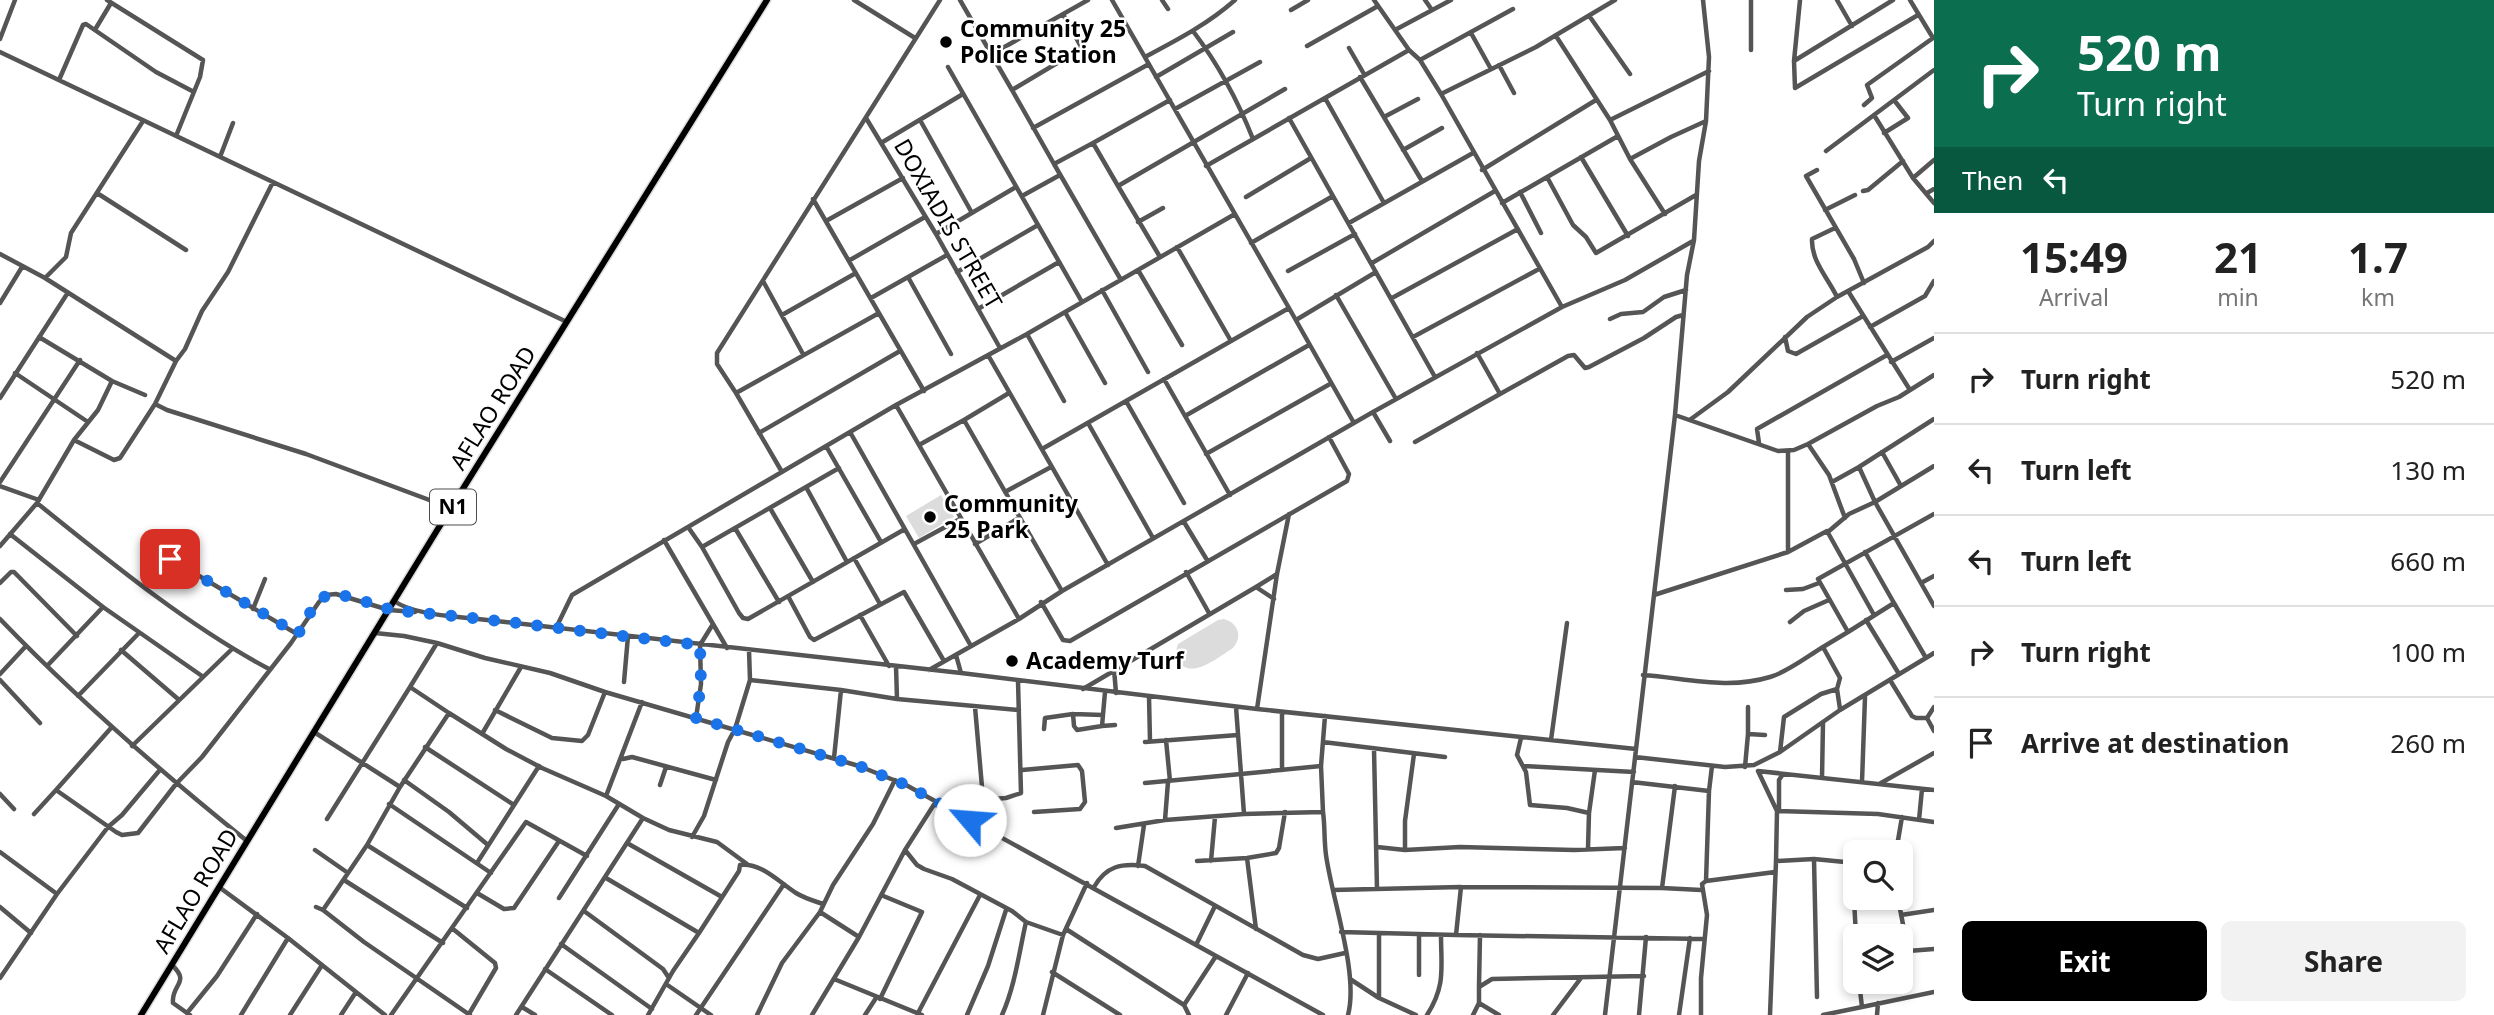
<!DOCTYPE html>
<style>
:root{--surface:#fff;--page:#f2f2f2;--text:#222;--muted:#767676;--line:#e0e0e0;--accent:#000}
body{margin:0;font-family:"Noto Sans",sans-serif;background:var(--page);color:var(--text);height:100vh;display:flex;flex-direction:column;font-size:26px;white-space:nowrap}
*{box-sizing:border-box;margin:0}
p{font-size:23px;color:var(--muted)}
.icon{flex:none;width:38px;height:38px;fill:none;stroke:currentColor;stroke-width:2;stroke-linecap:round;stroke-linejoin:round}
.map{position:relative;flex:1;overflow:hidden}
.panel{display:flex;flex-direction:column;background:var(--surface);width:560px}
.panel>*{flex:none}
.top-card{background:#0b6e4f;color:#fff;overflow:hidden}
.tools{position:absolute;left:1843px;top:840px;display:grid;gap:14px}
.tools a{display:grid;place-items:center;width:70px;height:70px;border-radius:10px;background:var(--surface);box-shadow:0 4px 10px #0003;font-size:35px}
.pin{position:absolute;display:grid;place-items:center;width:60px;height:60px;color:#fff;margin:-30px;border-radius:14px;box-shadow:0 4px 10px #0006}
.me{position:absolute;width:77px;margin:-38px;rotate:297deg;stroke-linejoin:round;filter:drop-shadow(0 0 5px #0008)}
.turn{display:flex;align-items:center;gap:24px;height:147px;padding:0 28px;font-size:32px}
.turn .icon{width:91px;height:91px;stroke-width:2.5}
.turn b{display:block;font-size:49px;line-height:60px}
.then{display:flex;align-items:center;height:66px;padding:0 28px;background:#0003;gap:14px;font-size:26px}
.eta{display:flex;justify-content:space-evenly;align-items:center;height:119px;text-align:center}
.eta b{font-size:42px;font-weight:700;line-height:49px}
.button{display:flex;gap:14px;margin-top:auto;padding:14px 28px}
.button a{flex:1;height:80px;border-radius:10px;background:var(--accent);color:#fff;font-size:28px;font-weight:700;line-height:80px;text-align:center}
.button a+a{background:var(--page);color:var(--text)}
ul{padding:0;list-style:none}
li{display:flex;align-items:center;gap:21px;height:91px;padding:0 28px;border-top:2px solid var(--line)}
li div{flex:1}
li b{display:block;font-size:26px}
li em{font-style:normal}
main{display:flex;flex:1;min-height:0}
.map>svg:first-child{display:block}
.green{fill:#dcdcdc}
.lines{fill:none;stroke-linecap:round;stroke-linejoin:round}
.highway-casing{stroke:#dbdbdb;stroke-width:9}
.minor{stroke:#555;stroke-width:4.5}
.highway{stroke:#000;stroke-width:6}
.route{stroke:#1a73e8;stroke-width:12;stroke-dasharray:0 21.6}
.poi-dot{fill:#000;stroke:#fff;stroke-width:2.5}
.labels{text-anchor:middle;stroke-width:5;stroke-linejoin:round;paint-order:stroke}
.shield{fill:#fff;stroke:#4c4c4c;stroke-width:2}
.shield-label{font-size:21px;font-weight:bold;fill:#000}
.poi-label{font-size:23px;font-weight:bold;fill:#000;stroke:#fff;text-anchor:start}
.street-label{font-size:23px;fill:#000;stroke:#fff}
</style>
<main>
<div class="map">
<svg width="1934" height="1015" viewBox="0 0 1934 1015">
<rect width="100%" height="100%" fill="#fff"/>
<!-- green -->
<path class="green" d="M941 495 954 517 919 538 906 516Z
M1224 619C1238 623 1243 636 1233 648 1220 656 1191 681 1178 661 1175 655 1176 650 1178 644L1218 620Z"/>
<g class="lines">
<!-- highway casing -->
<g class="highway-casing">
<path id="highway" d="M141 1015 436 532 767 0"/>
</g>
<!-- minor -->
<path class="minor" d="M107 0 203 60 200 77 176 136
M854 0 915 38
M960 0 1012 90
M1162 0 1168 9
M1425 0 1432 10
M1800 0 1794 61 1795 88 1918 15
M1837 0 1852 26
M1910 0 1933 38
M1291 10 1308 0
M1063 14 1080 45 1079 50 1012 90 1054 164 1093 143
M1590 17 1630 74
M96 28 111 3
M1395 30 1451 0
M1193 31C1218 64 1238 101 1253 139
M1471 33 1491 69
M1556 36 1610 120 1630 159 1665 214
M0 39 15 0
M1307 46 1378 6
M1349 48 1364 74
M1751 50V0
M0 52 567 322
M992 54 1088 0
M1145 57C1177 40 1208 24 1235 0
M1420 60 1513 9
M1794 61 1893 0
M1499 65 1514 93
M948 67 1082 302
M1156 77 1233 32
M1360 77 1422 181
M59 80 83 25 86 24 156 72 194 92
M1441 94 1536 47 1615 0
M1325 98 1384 203
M1170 100 1093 143 1118 186 1285 89
M1864 105 1872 98 1867 85 1933 38
M1175 109 1260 62
M1874 115 1913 178 1934 203
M1384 117 1418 99
M866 118 936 234 1000 348
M1289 118 1435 377
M920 120 972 213
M1610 120 1709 71
M1033 128 1149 64
M1884 133 1908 118 1894 100
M881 143 963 94
M1403 150 1442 128
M1826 151 1934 70
M220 157 233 123
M1581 157 1628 236
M1630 159 1671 137 1706 121
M1054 164 1121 280
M1206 166 1409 50 1374 0
M1482 170 1596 100
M1817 170 1806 176 1854 259 1864 283
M1547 177 1573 225 1586 237 1596 253 1696 195
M1913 178 1934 160
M1118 186 1160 257
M1863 191 1868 190 1903 161
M1520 192 1541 233
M97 193 186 250
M1927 193 1934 189
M1022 196 1060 175
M1246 197 1311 158
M813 199 924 391
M1502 203 1618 136
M1825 210 1855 195
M826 221 903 178
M1138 222 1163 208
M1349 223 1473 153
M1835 228 1812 239C1811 261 1828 278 1837 297
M936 234 1016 187
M1251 243 1333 196
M1177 247 1231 341
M0 254 45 278 176 361 155 404 120 458 114 460 74 440
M850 260 925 217
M1372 263 1495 191
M1138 270 1182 345
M1288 271 1355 234
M957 272 1038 225
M908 277 951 354
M45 278 66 257 71 233 143 121
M763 281 803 354
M1102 290 1148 372
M1848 291 1910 390
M1336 295 1396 399
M871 298 947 255
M1392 298 1518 229
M0 303 22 267
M1562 307 1625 280 1693 241
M1289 308 1354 423
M978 309 1059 262
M1065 312 1105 383
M782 315 856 273
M1610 319 1621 314 1643 312 1664 297 1686 290
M1296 320 1376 272
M1870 327 1925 296 1934 281
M1027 334 1064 401
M39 337 112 381 145 395
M1413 337 1539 269
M1785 337 1788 351 1796 354 1863 316
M988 355 1108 565
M176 361 185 349 202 311 228 272 273 182
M1891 362 1934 338
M15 373 88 422
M1164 379 1230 495
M736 393 879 313
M1500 394 1568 356 1574 355 1585 368 1589 367 1644 338 1676 317 1683 315
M0 398 67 294
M1126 401 1184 503
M155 404 167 410 306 454 451 508
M896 405 1019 619
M1675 415 1778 451 1794 450 1808 444 1877 406 1899 397 1934 375
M1185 416 1309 345
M1691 419 1728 392 1807 317 1837 297 1928 247 1934 241
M964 420 1009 393
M1088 423 1153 538
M850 432 971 646
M759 433 900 351
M1390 441 1373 412 1562 307 1441 94 1420 60 1409 50
M1415 442 1500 394 1477 353
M1759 443 1757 429 1887 355
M1808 444 1829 475 1845 518
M919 445 964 420 1062 591
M826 446 881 542
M1042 449 1289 308 1112 0
M1788 451V552
M1882 452 1901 486
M1206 454 1330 384
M1859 467 1875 502 1934 606
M782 472 736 393 717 364V353L940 0
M0 482 80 360
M1832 482 1859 467 1934 419
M0 486 39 500
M806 487 847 562
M1005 492 1051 467
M37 503C109 561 188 626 269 669
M770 508 813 582
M1184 522 1207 560
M688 527 702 547 739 613 743 618 748 619 905 529
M735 528 779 602
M1829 531 1849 514 1875 502 1934 466
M10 534 103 607 202 676
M664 540 727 648
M914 544 960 519
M975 544 1019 518
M0 546 37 503 74 440 98 410 112 381
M702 547 839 468
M157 551 297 634
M1865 552 1894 603
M854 558 880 604
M1186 572 1209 613
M0 583 11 572H14L77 636
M1921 583 1934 576
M1786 590 1803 589 1819 583
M1654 595 1788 552 1827 531 1874 615
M788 596 810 637 814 640 904 592 944 661
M1274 599 1256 587 1277 574
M394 601C414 615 454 616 478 619L961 673 1257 709 1636 749
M1041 602 1063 640 1070 641 1347 481 1349 474 1329 437
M253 609 265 579
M860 615 889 666
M0 619C77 699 160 771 247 841
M1866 620 1899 674
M1790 622 1804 611 1829 600
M556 628 572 595 896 405 1027 334 1235 214
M375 633 404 636 437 643 485 658 550 673 605 692 859 766 906 785 1323 1015
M121 650 178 699
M956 655 961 673
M1926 658 1894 603 1848 632 1818 579 1934 514
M47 666 103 607
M1114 669 1116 693
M929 670 1019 619 1062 591 1373 412
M0 674 26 646
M1643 675C1686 678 1728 690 1770 677 1786 673 1808 656 1823 647
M0 680 40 723
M750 680 841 690 897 699 896 666
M1890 680 1912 716 1916 718H1927L1934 731
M624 682 628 636
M1083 689 1256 587
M78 696 139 633
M1149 697 1150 741
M897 699 1019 710
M1748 707V734L1765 735
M1257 709 1277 574 1289 514
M1840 709 1837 689 1840 678 1823 647 1848 632
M495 710 552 738 582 741 588 735 605 692
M1282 712V770
M449 713 506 749 542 768 606 796 643 818 669 830 717 842 747 864
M1073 714 1103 715
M696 718 701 684 700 645 713 624
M1927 718 1934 707
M1102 726 1115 725
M1044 729 1045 718 1073 714 1074 726 1077 730 1102 726 1105 692
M314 732 400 787 449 713 410 687 437 643
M482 734 521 667
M1521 738 1517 755 1526 772 1530 805 1567 808 1589 813
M1166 740 1170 781
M1551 740 1567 623
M1145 742 1238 735
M1323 742 1445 757
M132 746 232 649
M425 747 514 805
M1374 749 1377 889
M1780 752 1784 717 1821 694 1837 689
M1635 757 1725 767 1754 765 1780 752 1840 710 1934 653
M834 758 841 690
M623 759 632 757 716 780
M1523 766 1634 772
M1745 767 1748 734
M1022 770 1078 765 1082 771 1085 802 1080 809 1034 812
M1758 771 1777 811 1878 814 1934 822
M1758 771 1934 790
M1822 778 1823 723
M404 780 449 812 488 845
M1632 782 1709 791
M1862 782 1865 697
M1145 783 1241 774 1236 707
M1881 783 1934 753
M660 785 666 767
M400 787 367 845 323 910 364 942 470 1015
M56 790 111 728
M0 794 14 809
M606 796 642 702
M979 800 1006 798 1021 793 1018 681
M389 804 491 873
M1777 811 1776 861 1814 859 1855 863
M1779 811V780L1783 774
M1323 812C1325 826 1324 841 1326 855 1332 899 1359 974 1348 1015
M34 814 56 790 116 832 122 835 138 833 176 784 202 757 291 643 319 602 326 595 336 594 389 610 415 612
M1244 814 1241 774 1321 766 1325 716
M327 819 410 687
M969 820 982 787 975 707
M1165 820 1168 782
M1919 820 1922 789
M1116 828 1165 820 1244 814 1323 812 1321 766
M692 837 704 816 728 742 735 729 750 680 749 650
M627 843 722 897
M367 845 467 908
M1377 847 1405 850 1460 847 1574 850 1625 848
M1588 848 1589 813 1595 770
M315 850 348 873
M905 850 917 865 924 869 952 879 1012 911 1026 922 1063 935
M1405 850V821L1414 754
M0 852 57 894
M1896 852 1902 817
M1247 858 1256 929
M1814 859 1817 997
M1197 861 1247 858 1276 853 1279 848 1285 812
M1211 861 1215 817
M477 863 539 766
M1852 863 1856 936
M1138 866 1144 825
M606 878 699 933 673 971 648 1015
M344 880 443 943
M1706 881 1775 872
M219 887 288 938 385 1015
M1094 887C1106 866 1121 863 1145 866L1303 955 1318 959 1345 953
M1662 888 1675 786
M1333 890 1461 887
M1701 890 1662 888 1461 887 1456 935 1704 939
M477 893 504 909 514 908 559 841
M559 898 619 804
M1898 898 1908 951 1934 949
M0 907 31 933
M316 907 323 910
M584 911 663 969 669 978
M820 912 859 937
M1901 915 1934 910
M453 929 495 963 496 968 469 1014
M1066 929 1184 1005 1189 1015
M1341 932 1456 935
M699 933 739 871 740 865C761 862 780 883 796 893 804 898 814 901 823 904
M561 944 652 1009
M1196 945 1215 906
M172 965C191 983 171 984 173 1003L190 1015
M545 969 612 1015
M1052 972 1120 1015
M1419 975V935
M0 978 57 894 108 827 122 815 159 771
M834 979 922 1015
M1350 979 1379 998 1416 1015
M1859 982 1862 1007 1934 992
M666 984 711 1015
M1479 986 1480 935
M1379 998V933
M880 999 922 912 881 895
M1479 1003 1499 1015
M1184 1005 1216 956
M522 1007 535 1015
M187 1013 217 976 257 914
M918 1013 980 895
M241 1015 288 938
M290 1015 322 965
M341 1015 356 992
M391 1015 526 822 587 856
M516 1015 643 818
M696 1015 784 884
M757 1015 782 963 820 912 833 885 873 824 895 780
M812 1015 859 937 905 850 935 803
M865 1015 876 998
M967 1015 988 966 1006 910
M1002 1015C1015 986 1019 953 1026 922
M1043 1015 1063 935 1087 883
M1226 1015 1248 973
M1427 1015C1446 985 1441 968 1441 935
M1473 1015 1479 1003V987L1492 979 1644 976
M1553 1015 1581 978
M1605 1015 1675 415 1687 275 1694 240 1699 161 1706 121 1709 57 1703 0
M1639 1015 1646 937
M1679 1015 1690 938
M1701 1015V978L1707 915 1702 884 1706 881 1709 791 1712 766
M1770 1015 1776 861
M1823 1015 1862 1007
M1877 1015 1878 1003"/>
<!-- highway -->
<use href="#highway" class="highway"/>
</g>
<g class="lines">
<!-- route -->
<path class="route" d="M170 559 298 634C305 623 314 601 326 596 340 589 381 609 398 611 499 619 599 634 700 645L701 684 696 718 859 766 906 785 970 820"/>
</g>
<!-- markers -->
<g class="poi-dot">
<circle cx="946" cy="42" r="7"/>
<circle cx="930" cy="517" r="7"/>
<circle cx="1012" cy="661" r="7"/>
</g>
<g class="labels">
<!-- shield labels -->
<rect class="shield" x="430" y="489.5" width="46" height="35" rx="5"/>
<g class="shield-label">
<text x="453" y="514">N1</text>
</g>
<!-- poi labels -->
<g class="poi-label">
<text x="960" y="37">Community 25<tspan x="960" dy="26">Police Station</tspan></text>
<text x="944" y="512">Community<tspan x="944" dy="26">25 Park</tspan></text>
<text x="1026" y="669">Academy Turf</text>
</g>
<!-- street labels -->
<g class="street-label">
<text transform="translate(948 224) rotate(60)" y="8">DOXIADIS STREET</text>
<text transform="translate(493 408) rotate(-58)" y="8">AFLAO ROAD</text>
<text transform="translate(196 891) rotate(-59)" y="8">AFLAO ROAD</text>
</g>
</g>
</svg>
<div class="tools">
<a><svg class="icon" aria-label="search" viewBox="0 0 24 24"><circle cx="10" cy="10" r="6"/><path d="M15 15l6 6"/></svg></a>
<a><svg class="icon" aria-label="layers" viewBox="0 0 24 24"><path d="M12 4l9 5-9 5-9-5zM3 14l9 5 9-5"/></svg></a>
</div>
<div class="pin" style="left:170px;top:559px;background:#d93025"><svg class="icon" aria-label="arrive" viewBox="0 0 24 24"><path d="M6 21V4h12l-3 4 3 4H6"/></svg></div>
<svg class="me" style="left:970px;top:820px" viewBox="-20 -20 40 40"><circle r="19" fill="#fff"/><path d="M0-13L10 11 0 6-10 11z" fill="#1a73e8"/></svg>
</div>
<section class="panel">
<div class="top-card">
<div class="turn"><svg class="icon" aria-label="right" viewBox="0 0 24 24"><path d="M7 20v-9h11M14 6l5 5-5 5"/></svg><div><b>520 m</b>Turn right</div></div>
<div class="then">Then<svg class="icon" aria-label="left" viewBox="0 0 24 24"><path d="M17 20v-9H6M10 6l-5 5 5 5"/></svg></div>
</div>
<div class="eta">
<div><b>15:49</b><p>Arrival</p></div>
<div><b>21</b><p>min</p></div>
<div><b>1.7</b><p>km</p></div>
</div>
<ul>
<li><svg class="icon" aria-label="right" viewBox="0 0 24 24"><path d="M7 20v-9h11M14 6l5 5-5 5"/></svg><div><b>Turn right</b></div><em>520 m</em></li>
<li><svg class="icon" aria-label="left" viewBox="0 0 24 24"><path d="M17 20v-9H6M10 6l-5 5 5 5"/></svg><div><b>Turn left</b></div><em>130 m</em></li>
<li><svg class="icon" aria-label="left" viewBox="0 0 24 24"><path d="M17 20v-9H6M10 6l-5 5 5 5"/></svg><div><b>Turn left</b></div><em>660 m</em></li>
<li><svg class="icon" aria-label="right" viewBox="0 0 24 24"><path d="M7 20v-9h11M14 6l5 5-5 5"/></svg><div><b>Turn right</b></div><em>100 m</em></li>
<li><svg class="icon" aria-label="arrive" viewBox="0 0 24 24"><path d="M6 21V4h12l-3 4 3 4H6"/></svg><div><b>Arrive at destination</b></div><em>260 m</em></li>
</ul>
<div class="button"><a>Exit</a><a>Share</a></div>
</section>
</main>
